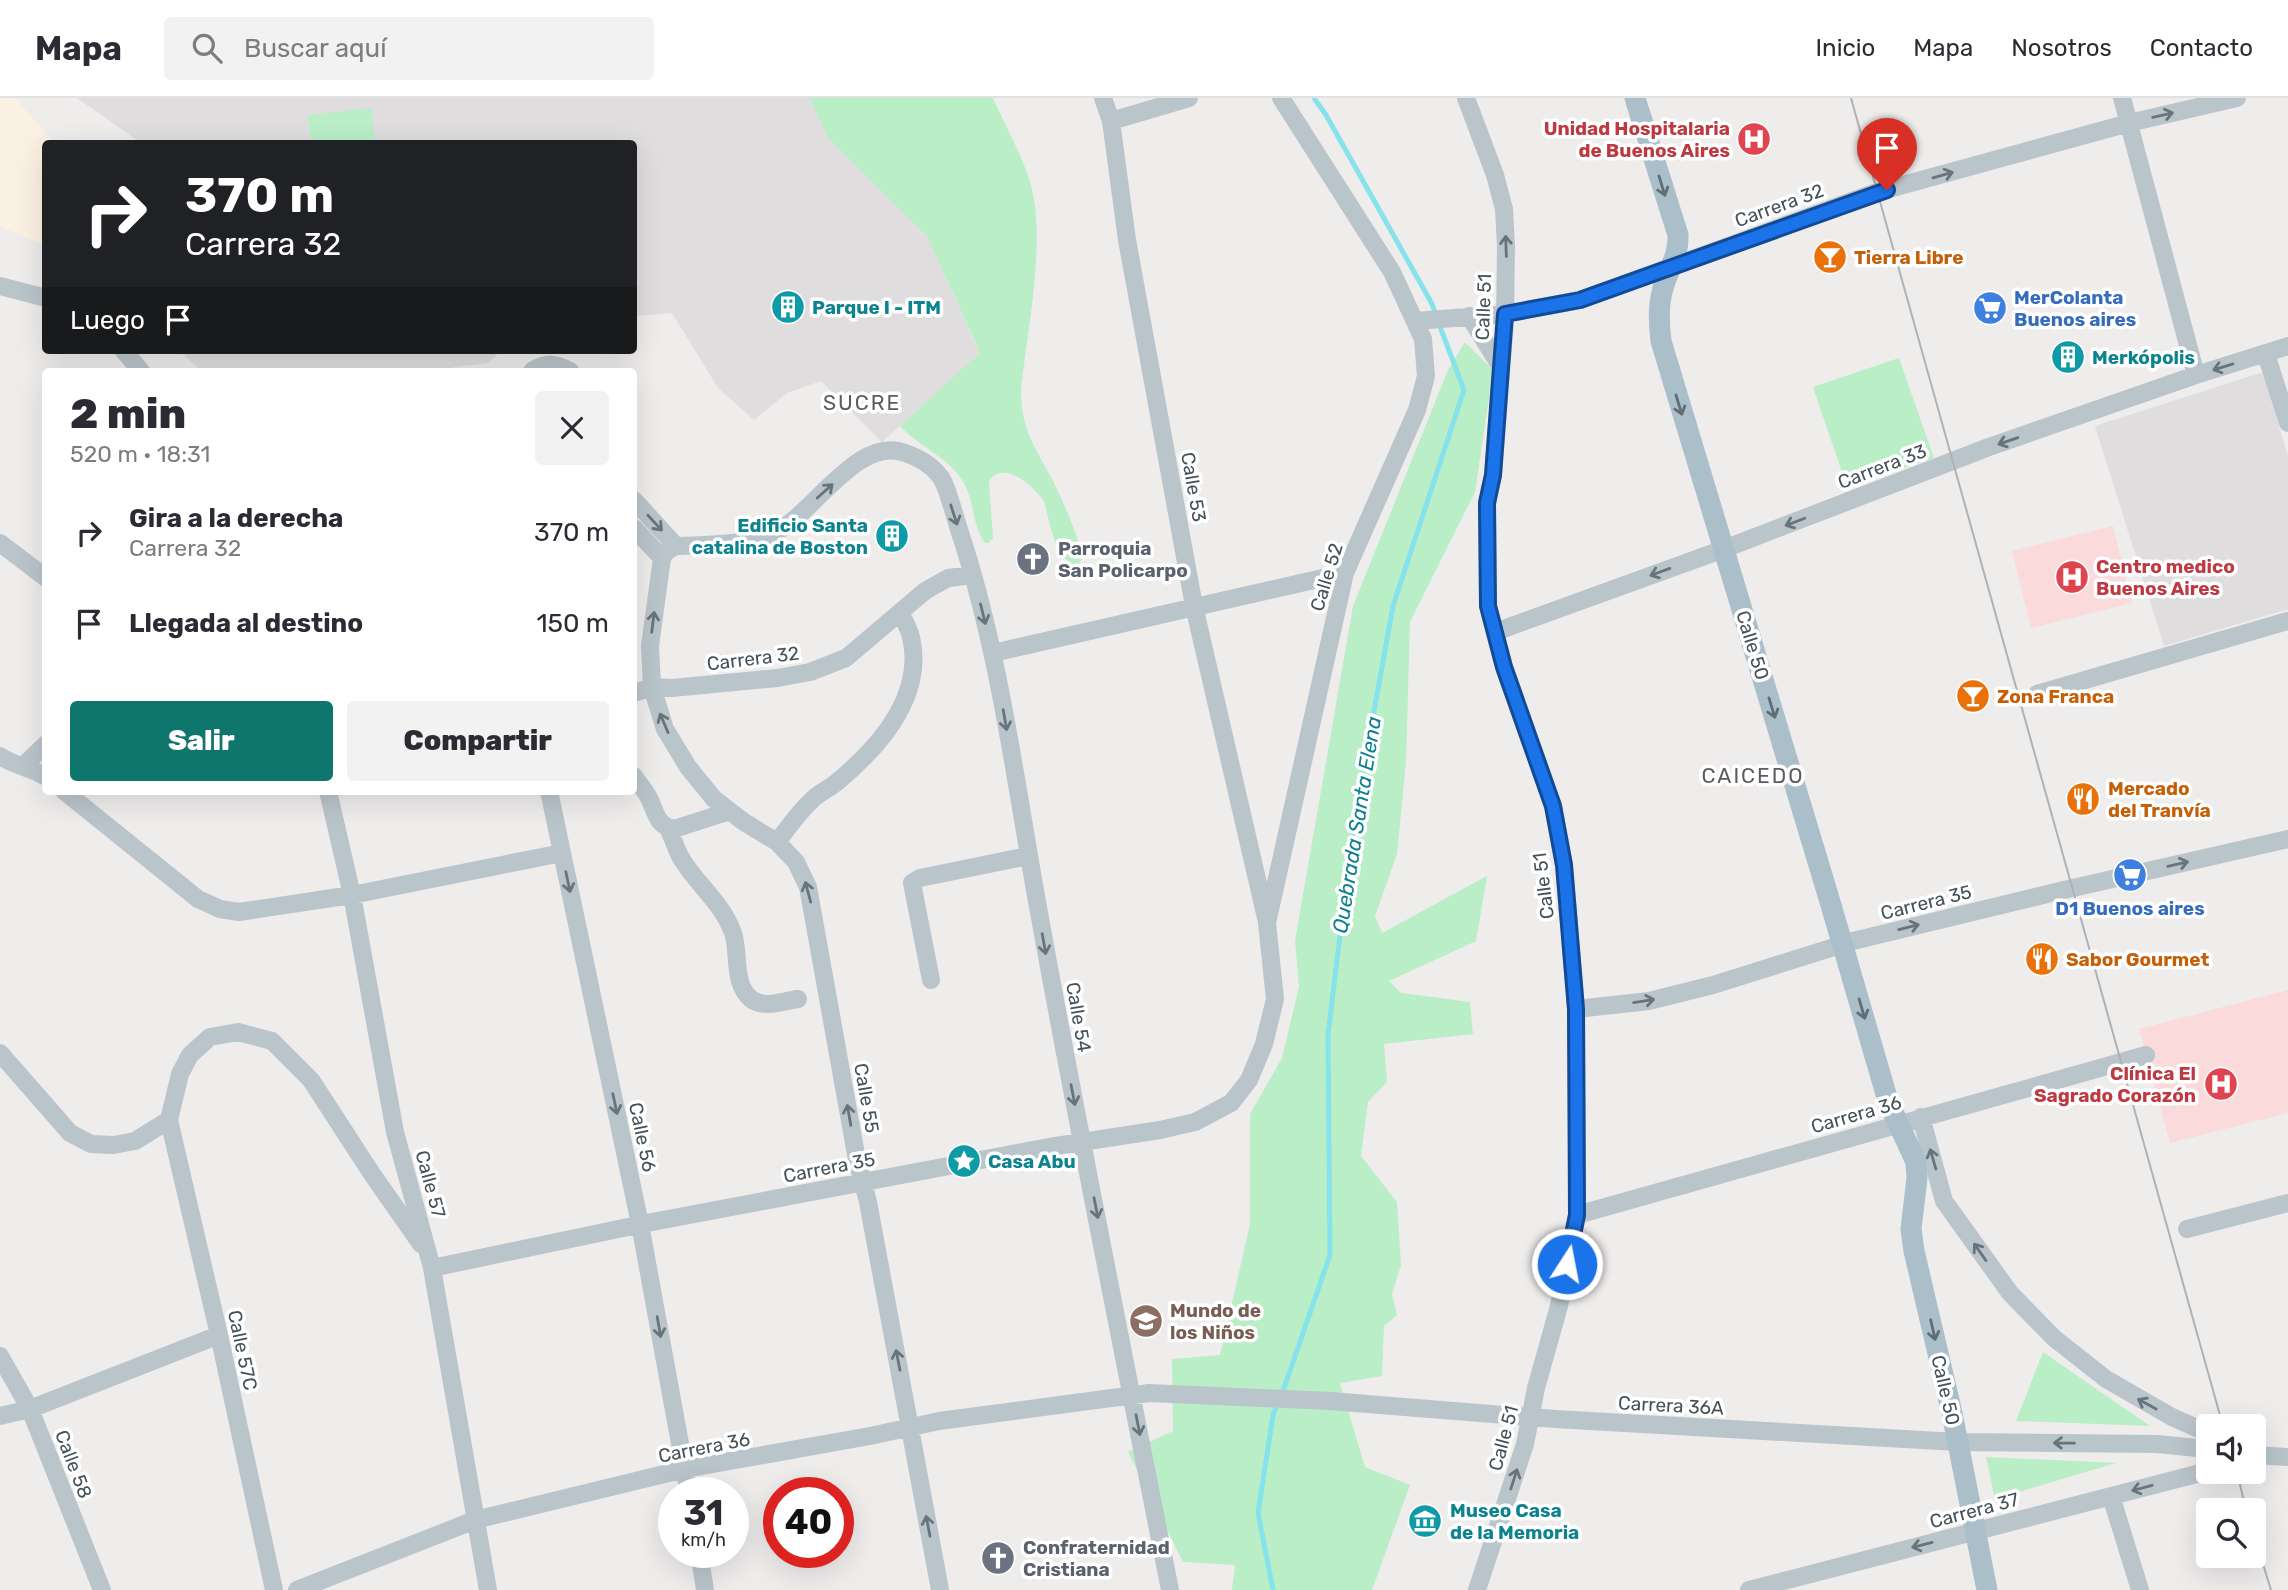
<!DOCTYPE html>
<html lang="es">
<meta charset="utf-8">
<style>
:root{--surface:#fff;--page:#f2f2f3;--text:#2b2b33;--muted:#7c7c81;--line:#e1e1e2;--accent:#0f766e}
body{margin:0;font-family:Rubik,sans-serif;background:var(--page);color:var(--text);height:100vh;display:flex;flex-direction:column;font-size:26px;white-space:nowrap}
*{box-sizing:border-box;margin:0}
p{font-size:23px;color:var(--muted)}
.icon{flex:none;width:38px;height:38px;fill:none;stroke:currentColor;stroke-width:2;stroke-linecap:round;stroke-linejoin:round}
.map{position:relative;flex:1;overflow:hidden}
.panel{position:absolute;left:42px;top:270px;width:595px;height:427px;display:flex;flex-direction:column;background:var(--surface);border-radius:7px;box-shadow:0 7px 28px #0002}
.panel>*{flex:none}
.banner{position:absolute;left:42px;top:42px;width:595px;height:214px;border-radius:7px;box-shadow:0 7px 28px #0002;background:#202124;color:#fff;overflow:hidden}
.buttons{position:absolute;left:2196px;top:1316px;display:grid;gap:14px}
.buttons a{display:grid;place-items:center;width:70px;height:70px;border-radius:7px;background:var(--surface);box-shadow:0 7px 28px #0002;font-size:35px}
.speed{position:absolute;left:658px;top:1379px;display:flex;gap:14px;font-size:35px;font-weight:700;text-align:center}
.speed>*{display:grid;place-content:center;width:91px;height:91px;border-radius:50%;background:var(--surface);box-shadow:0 7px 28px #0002;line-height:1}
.speed small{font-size:18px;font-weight:400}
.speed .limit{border:10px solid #d22;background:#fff;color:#111}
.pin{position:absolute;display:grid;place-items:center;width:60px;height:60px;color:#fff;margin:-72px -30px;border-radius:50% 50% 50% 0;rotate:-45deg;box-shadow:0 0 7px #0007}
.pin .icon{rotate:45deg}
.me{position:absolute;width:77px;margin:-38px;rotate:11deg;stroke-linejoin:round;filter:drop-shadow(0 0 5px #0008)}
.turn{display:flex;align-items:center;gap:24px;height:147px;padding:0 28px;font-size:32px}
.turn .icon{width:91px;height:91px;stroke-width:2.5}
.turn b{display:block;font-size:49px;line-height:60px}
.then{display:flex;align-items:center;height:66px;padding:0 28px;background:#0003;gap:14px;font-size:26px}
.round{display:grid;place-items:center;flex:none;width:74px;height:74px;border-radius:7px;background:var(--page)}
.headline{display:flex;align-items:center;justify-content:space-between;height:119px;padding:0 28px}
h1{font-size:42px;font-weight:800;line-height:52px}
.button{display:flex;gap:14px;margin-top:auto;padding:14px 28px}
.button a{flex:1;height:80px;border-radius:7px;background:var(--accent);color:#fff;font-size:28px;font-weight:800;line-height:80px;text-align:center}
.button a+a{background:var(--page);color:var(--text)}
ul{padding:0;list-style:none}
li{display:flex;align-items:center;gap:21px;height:91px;padding:0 28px}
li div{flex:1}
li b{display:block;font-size:26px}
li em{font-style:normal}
header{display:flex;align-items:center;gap:42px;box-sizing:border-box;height:98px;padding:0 35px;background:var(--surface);border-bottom:2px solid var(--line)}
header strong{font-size:33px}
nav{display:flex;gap:38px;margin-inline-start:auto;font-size:24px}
.search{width:490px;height:63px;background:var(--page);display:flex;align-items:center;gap:18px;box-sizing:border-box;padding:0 24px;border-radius:7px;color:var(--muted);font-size:26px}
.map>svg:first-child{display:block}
.commercial{fill:#fbf1e3}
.education{fill:#e0ddde}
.medical{fill:#fadadb}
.green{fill:#b9eec7}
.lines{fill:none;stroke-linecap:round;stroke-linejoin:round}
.stream{stroke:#86e2eb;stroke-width:5}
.minor{stroke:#bac5cb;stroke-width:18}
.major{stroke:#abbfcb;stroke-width:21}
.tram{stroke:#aeb2b6;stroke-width:2}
.oneway{stroke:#67747b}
.oneway2{stroke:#5e6d76}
.route-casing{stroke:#114b97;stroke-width:18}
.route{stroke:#1a73e8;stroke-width:12}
.labels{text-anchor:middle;stroke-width:7;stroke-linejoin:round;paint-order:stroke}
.health-label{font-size:19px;font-weight:bold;fill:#be3a42;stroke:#fff;text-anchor:end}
.street-label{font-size:19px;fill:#445259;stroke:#fff}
.food-label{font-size:19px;font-weight:bold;fill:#c56008;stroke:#fff;text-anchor:start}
.shop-label{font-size:19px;font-weight:bold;fill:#366cbe;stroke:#fff;text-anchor:start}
.culture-label{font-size:19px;font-weight:bold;fill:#0d838f;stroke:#fff;text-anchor:start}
.worship-label{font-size:19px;font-weight:bold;fill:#5b616d;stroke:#fff;text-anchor:start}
.education-label{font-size:19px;font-weight:bold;fill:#785e54;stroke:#fff;text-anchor:start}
.neighbourhood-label{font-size:21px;letter-spacing:2px;fill:#595d61;stroke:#fff}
.water-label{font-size:21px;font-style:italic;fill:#0e828e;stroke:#fff}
</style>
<header>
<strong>Mapa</strong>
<div class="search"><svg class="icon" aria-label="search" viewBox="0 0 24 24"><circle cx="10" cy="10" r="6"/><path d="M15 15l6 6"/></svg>Buscar aquí</div>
<nav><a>Inicio</a><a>Mapa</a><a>Nosotros</a><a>Contacto</a></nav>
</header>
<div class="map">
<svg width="2288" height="1492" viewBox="0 0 2288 1492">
<rect width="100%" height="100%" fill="#efecec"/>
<!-- commercial -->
<path class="commercial" d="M0 0H15L55 45 46 46 45 148 0 128Z"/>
<!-- education -->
<path class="education" d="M77 0H809L828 40 927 138 980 256 882 344 821 283 787 295 754 322 718 290 672 215 634 218V46L141 45Z
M179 252H502L488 265 425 273H201Z
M2263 274 2288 358V511L2164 548 2095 328Z"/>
<!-- medical -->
<path class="medical" d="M2113 428 2132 505 2031 530 2012 453Z
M2288 892V1015L2170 1045 2139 931Z"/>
<!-- green -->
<path class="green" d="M809 0H993C1005 27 1021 55 1030 84 1047 140 1027 233 1021 293 1021 332 1036 350 1053 383 1065 407 1076 433 1083 459L1077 469C1054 460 1050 424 1044 403 1033 388 1004 361 989 383L993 440 989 445H985C973 429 974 405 965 387 950 359 920 350 900 328L980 255 927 138 828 40Z
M371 10 375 45H311L308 17Z
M1465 244 1493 272 1475 394 1410 524 1406 664 1397 756 1375 818 1382 835 1487 778 1476 843 1389 883 1401 895 1470 904 1473 936 1384 946 1387 984 1368 1004 1361 1058 1397 1104 1401 1167 1392 1196 1397 1217 1384 1228 1382 1278 1340 1285 1365 1369 1410 1387 1372 1492H1232L1235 1467 1183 1464 1128 1354 1173 1333 1172 1261 1220 1257 1250 1126V1016L1282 960 1299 889 1295 843 1353 508 1448 272Z
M1899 260 1934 360 1847 389 1813 289Z
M2043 1254 2150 1328 2016 1323Z
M1986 1359 2116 1365 1995 1401Z"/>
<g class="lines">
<!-- stream -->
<path class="stream" d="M1314 0 1326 17 1431 204 1436 216
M1282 1296 1330 1157 1328 937 1353 729 1393 508 1464 292 1439 226
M1273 1492 1258 1415 1273 1317 1278 1305"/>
<!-- minor -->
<path class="minor" d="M1103 0 1111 23 1127 142 1194 508 1266 820
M1466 0 1495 77 1504 111 1506 148 1505 223 1493 377 1487 405 1488 508 1504 569 1553 708 1564 767 1576 911 1577 1052V1117L1559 1208 1536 1290 1525 1346 1477 1492
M2122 0 2196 277
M1111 23 1189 0
M0 188 46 200
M1469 218 1501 269
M1416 223 1505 216 1580 202 1874 95 2129 25 2237 0
M123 252 141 273
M2266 256 2288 325
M532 273C546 264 556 265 570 273
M634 402 676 448
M634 430 662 460
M0 445 46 480
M1495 534 1724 451 1989 349 2196 277 2288 248
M993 555 1345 475
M634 595 652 589 672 590 778 580 810 574 846 560 925 493 948 480 973 477
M2037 596 2288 523
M0 658C14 668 31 669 46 679
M23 668 46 646
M634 678C639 686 646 693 650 702 656 715 657 728 674 731L730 713
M64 693 198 801 220 811 239 814 352 797 562 755
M328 693 352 797 395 1034 432 1170 488 1492
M549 693 640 1126 689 1395
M668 730C673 740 676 751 681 760 697 787 722 804 733 835 740 856 732 885 751 901 764 911 783 903 798 901
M777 744C788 730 798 715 811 703 818 695 829 691 837 684 878 650 925 598 911 539 909 531 904 522 900 514
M931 882 912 785 920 780 1028 758
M1576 911 1649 903 1713 887 1853 843 2064 792 2288 741
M0 955 70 1035 91 1046 114 1047 135 1043 169 1022 180 976 190 957 210 939 238 934 272 943 311 982 372 1076 421 1146
M1921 1019 1944 1103 2010 1195 2054 1240 2106 1281 2172 1319 2208 1335
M169 1022 219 1237 274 1492
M1577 1117 2146 957
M2187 1131 2288 1105
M432 1170 647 1125 1049 1049 1160 1032 1195 1024 1231 1005 1249 982 1264 946 1275 901 1267 825 1345 475 1417 312 1426 278 1423 241 1392 174 1281 0
M0 1258 30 1311 102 1492
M0 1318 30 1311 219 1237
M2254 1357 2288 1359
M2111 1398 2140 1492
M699 1454 705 1492
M297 1492 475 1422 685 1371 870 1338 939 1323 1149 1295 1330 1303 1555 1321 1957 1344 2157 1346 2208 1351
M940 1492 868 1104 857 1062 808 789 796 764 777 744 744 724 714 701 688 669 665 631 652 589 650 548 662 460 667 453 676 448C705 447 750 447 776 434 814 415 858 337 905 355 920 360 937 370 944 385 952 405 957 427 964 447 1001 565 1016 688 1038 809 1079 1037 1125 1264 1170 1492
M1749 1492 2208 1373"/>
<!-- major -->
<path class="major" d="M1635 0 1678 137C1679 160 1667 172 1662 194 1658 210 1659 227 1661 243L1831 807 1888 1003 1916 1064 1917 1080 1911 1131 1914 1153 1952 1315 1987 1492"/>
<!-- tram -->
<path class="tram" d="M1851 0 2223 1328
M2237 1374 2246 1412
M2254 1437 2271 1492"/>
</g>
<!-- one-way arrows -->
<defs><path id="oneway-shaft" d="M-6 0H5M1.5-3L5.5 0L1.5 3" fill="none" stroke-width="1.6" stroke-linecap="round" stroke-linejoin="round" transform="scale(1.75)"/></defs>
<g class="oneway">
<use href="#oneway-shaft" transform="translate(2163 17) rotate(-13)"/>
<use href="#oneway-shaft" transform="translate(1943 77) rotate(-16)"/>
<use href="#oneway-shaft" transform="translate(1506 148) rotate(-92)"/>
<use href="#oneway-shaft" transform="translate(2223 269) rotate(163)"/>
<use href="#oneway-shaft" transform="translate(2008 343) rotate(161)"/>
<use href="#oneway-shaft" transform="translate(825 393) rotate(-42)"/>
<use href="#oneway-shaft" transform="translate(954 417) rotate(72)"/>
<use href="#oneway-shaft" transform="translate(1795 424) rotate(159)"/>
<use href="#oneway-shaft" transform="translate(655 425) rotate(47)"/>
<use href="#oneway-shaft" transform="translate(1660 474) rotate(160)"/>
<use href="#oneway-shaft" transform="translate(983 516) rotate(76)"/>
<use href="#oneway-shaft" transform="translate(653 524) rotate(-83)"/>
<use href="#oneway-shaft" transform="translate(1005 622) rotate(80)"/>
<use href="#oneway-shaft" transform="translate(664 625) rotate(-113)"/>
<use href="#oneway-shaft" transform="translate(2178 766) rotate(-13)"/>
<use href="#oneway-shaft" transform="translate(568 784) rotate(78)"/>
<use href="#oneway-shaft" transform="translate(808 794) rotate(-105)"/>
<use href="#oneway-shaft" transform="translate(1909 829) rotate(-14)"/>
<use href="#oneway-shaft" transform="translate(1044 846) rotate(80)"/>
<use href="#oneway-shaft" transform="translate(1644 903) rotate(-9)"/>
<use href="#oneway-shaft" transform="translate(1073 997) rotate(79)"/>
<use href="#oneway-shaft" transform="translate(615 1006) rotate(78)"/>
<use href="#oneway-shaft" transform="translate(849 1017) rotate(-100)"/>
<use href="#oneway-shaft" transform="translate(1933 1061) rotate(-106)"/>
<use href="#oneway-shaft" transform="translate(1096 1110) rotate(79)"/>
<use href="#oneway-shaft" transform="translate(1980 1154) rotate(-125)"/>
<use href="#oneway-shaft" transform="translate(659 1229) rotate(80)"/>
<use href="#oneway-shaft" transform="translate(898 1262) rotate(-101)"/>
<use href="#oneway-shaft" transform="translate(2147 1306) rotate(-151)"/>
<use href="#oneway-shaft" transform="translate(1138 1327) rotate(79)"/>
<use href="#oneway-shaft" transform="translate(2064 1345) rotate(-179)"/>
<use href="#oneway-shaft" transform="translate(1514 1381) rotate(-72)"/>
<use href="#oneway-shaft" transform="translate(2142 1390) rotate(165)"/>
<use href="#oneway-shaft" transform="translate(928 1428) rotate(-101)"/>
<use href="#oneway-shaft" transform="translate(1922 1447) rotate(166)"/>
</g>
<g class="oneway2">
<use href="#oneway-shaft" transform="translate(1662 88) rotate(73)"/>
<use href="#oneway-shaft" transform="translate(1679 307) rotate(73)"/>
<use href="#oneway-shaft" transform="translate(1772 610) rotate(73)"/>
<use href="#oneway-shaft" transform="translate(1862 911) rotate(74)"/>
<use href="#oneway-shaft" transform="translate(1933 1232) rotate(77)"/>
</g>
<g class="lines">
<!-- route casing -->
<g class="route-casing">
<path id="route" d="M1567 1166 1577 1117 1576 911 1564 767 1553 708 1504 569 1488 508 1487 405 1493 377 1505 216 1580 202 1887 92"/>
</g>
<!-- route -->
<use href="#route" class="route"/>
</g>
<!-- icons -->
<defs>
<g id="hospital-disc" transform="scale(1.75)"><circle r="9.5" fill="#e0444e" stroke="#fff"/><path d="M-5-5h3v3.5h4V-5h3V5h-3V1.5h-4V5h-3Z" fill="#fff"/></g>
<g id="bar-disc" transform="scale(1.75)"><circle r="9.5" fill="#e8710a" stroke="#fff"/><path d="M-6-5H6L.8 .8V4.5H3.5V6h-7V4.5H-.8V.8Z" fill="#fff"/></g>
<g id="building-disc" transform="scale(1.75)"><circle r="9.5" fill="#0f9aa8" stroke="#fff"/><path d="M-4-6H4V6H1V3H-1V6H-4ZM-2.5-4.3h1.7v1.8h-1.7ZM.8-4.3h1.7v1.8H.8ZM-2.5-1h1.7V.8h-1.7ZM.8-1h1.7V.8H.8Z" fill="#fff"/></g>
<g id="supermarket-disc" transform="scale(1.75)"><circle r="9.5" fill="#3f7fe0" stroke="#fff"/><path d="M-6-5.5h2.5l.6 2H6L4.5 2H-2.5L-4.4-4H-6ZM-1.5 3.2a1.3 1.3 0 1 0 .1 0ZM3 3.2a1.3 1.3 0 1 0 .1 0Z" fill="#fff"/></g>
<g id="church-disc" transform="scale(1.75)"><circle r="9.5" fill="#6b7280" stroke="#fff"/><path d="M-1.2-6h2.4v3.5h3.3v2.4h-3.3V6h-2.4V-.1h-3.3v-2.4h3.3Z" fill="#fff"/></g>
<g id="restaurant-disc" transform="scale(1.75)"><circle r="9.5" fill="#e8710a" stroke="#fff"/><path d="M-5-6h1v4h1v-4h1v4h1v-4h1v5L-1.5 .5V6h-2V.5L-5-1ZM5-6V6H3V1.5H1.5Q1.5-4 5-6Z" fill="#fff"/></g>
<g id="sight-disc" transform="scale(1.75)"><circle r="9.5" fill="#0f9aa8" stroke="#fff"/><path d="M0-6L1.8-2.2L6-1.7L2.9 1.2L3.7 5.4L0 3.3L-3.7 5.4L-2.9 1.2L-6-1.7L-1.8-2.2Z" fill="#fff"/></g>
<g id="school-disc" transform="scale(1.75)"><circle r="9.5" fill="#8d6e63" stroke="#fff"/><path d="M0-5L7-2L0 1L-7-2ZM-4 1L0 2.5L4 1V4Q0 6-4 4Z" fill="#fff"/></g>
<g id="museum-disc" transform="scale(1.75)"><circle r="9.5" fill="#0f9aa8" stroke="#fff"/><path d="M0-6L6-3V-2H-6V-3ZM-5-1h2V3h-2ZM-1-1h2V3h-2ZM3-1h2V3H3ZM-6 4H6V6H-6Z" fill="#fff"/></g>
</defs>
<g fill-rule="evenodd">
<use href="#hospital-disc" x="1754" y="41"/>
<use href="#bar-disc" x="1830" y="159"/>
<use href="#building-disc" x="788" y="209"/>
<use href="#supermarket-disc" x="1990" y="210"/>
<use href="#building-disc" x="2068" y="259"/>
<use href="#building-disc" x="892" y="438"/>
<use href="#church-disc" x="1033" y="461"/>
<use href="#hospital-disc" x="2072" y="479"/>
<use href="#bar-disc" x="1973" y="598"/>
<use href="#restaurant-disc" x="2083" y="701"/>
<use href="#supermarket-disc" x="2130" y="777"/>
<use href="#restaurant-disc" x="2042" y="861"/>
<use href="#hospital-disc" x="2221" y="986"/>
<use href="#sight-disc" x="964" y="1063"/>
<use href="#school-disc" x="1146" y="1223"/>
<use href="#museum-disc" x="1425" y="1423"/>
<use href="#church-disc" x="998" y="1460"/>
</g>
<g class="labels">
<!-- health labels -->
<g class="health-label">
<text x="1730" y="37">Unidad Hospitalaria<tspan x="1730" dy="22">de Buenos Aires</tspan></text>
<text x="2096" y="475" text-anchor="start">Centro medico<tspan x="2096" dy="22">Buenos Aires</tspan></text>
<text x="2196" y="982">Clínica El<tspan x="2196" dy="22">Sagrado Corazón</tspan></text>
</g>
<!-- street labels -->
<g class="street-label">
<text transform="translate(1779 107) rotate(-20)" y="7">Carrera 32</text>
<text transform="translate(1483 209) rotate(-88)" y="7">Calle 51</text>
<text transform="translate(1882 368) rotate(-21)" y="7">Carrera 33</text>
<text transform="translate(1194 389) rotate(80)" y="7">Calle 53</text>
<text transform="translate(1326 479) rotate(-73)" y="7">Calle 52</text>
<text transform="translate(1753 547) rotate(73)" y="7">Calle 50</text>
<text transform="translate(753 560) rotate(-7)" y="7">Carrera 32</text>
<text transform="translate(1543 788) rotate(-97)" y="7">Calle 51</text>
<text transform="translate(1926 804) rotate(-14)" y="7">Carrera 35</text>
<text transform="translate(1079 919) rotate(80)" y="7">Calle 54</text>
<text transform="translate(867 1000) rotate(80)" y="7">Calle 55</text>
<text transform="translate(1856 1016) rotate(-16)" y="7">Carrera 36</text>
<text transform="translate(643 1039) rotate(78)" y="7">Calle 56</text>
<text transform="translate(829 1069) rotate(-11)" y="7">Carrera 35</text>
<text transform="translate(431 1086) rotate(75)" y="7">Calle 57</text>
<text transform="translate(243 1252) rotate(78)" y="7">Calle 57C</text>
<text transform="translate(1946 1292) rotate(77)" y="7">Calle 50</text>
<text transform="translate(1671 1307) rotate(3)" y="7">Carrera 36A</text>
<text transform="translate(1503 1340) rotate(-75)" y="7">Calle 51</text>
<text transform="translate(704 1349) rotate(-11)" y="7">Carrera 36</text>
<text transform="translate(74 1366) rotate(69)" y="7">Calle 58</text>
<text transform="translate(1974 1412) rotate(-15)" y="7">Carrera 37</text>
</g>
<!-- food labels -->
<g class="food-label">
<text x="1854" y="166">Tierra Libre</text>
<text x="1997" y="605">Zona Franca</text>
<text x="2108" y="697">Mercado<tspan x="2108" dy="22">del Tranvía</tspan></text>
<text x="2066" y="868">Sabor Gourmet</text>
</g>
<!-- shop labels -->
<g class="shop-label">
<text x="2014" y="206">MerColanta<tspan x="2014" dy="22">Buenos aires</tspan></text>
<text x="2130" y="817" text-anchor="middle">D1 Buenos aires</text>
</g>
<!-- culture labels -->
<g class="culture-label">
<text x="812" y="216">Parque I - ITM</text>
<text x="2092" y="266">Merkópolis</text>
<text x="868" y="434" text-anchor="end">Edificio Santa<tspan x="868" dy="22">catalina de Boston</tspan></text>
<text x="988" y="1070">Casa Abu</text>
<text x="1450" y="1419">Museo Casa<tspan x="1450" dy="22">de la Memoria</tspan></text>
</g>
<!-- worship labels -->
<g class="worship-label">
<text x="1058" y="457">Parroquia<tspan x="1058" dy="22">San Policarpo</tspan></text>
<text x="1023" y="1456">Confraternidad<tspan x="1023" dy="22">Cristiana</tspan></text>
</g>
<!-- education labels -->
<g class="education-label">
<text x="1170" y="1219">Mundo de<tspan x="1170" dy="22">los Niños</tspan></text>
</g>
<!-- neighbourhood labels -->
<g class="neighbourhood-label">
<text x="862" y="312">SUCRE</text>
<text x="1753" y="685">CAICEDO</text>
</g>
<!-- water labels -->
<g class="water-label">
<text transform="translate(1357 727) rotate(-81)" y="7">Quebrada Santa Elena</text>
</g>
</g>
</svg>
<div class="buttons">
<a><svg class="icon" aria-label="sound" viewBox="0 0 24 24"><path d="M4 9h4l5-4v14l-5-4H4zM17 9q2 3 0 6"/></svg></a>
<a><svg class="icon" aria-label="search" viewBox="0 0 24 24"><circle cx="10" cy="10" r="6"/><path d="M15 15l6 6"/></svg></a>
</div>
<div class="speed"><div>31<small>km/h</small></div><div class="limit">40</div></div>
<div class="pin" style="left:1887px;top:92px;background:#d93025"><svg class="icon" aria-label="arrive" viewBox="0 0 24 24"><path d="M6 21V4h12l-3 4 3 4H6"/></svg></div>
<svg class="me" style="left:1567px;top:1166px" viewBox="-20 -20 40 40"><circle r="17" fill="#1a73e8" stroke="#fff" stroke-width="3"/><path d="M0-11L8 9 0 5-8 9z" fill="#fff"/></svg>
<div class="banner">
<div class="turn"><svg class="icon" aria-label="right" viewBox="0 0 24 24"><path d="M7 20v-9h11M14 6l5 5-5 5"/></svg><div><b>370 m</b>Carrera 32</div></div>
<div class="then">Luego<svg class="icon" aria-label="arrive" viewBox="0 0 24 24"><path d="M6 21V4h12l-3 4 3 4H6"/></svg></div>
</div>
<section class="panel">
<div class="headline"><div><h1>2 min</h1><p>520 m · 18:31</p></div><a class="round"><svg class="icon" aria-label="close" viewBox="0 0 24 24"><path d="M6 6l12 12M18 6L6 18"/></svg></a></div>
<ul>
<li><svg class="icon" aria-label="right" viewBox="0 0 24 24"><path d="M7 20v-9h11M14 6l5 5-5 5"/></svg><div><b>Gira a la derecha</b><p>Carrera 32</p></div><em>370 m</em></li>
<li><svg class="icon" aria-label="arrive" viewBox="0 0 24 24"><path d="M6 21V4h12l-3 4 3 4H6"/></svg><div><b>Llegada al destino</b></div><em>150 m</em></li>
</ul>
<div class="button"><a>Salir</a><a>Compartir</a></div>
</section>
</div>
